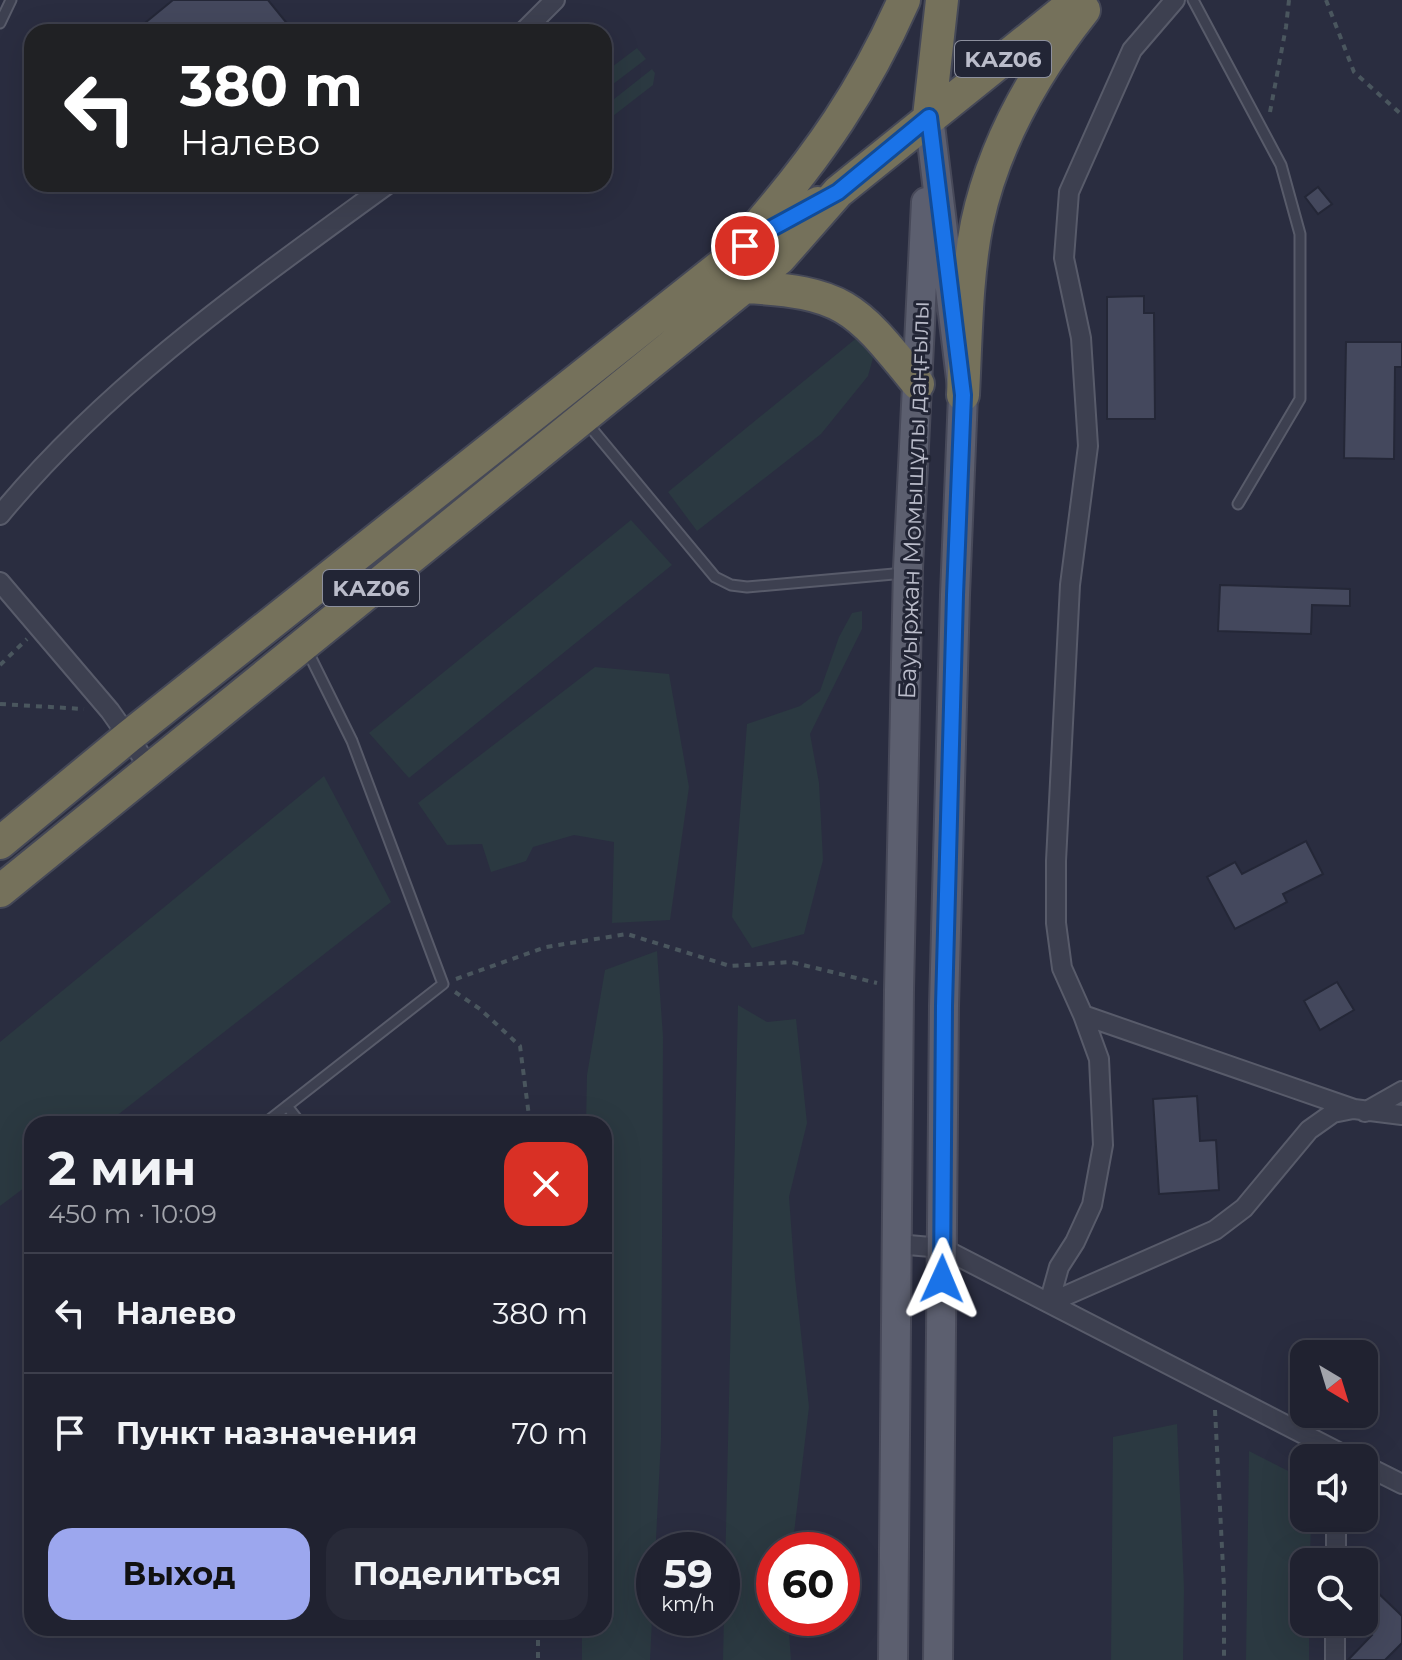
<!DOCTYPE html>
<html lang="ru">
<meta charset="utf-8">
<style>
:root{--surface:#202230;--page:#282a38;--text:#f1f3f6;--muted:#a2a4ab;--line:#3d3f4c;--accent:#9ca7ee}
body{margin:0;font-family:Montserrat,sans-serif;background:var(--page);color:var(--text);height:100vh;display:flex;flex-direction:column;font-size:30px;white-space:nowrap}
*{box-sizing:border-box;margin:0}
p{font-size:26px;color:var(--muted)}
.icon{flex:none;width:44px;height:44px;fill:none;stroke:currentColor;stroke-width:2;stroke-linecap:round;stroke-linejoin:round}
.map{position:relative;flex:1;overflow:hidden}
.panel{position:absolute;left:24px;top:1116px;width:588px;height:520px;display:flex;flex-direction:column;background:var(--surface);border-radius:24px;box-shadow:0 8px 32px #0002,0 0 0 2px var(--line)}
.panel>*{flex:none}
.guide{position:absolute;left:24px;top:24px;width:588px;height:168px;border-radius:24px;box-shadow:0 8px 32px #0002,0 0 0 2px var(--line);background:#202124;color:#fff;overflow:hidden}
.needle{width:52px;rotate:142deg}
.fabs{position:absolute;left:1290px;top:1340px;display:grid;gap:16px}
.fabs a{display:grid;place-items:center;width:88px;height:88px;border-radius:16px;background:var(--surface);box-shadow:0 8px 32px #0002,0 0 0 2px var(--line);font-size:40px}
.speed{position:absolute;left:636px;top:1532px;display:flex;gap:16px;font-size:40px;font-weight:700;text-align:center}
.speed>*{display:grid;place-content:center;width:104px;height:104px;border-radius:50%;background:var(--surface);box-shadow:0 8px 32px #0002,0 0 0 2px var(--line);line-height:1}
.speed small{font-size:20px;font-weight:400}
.speed .limit{border:12px solid #d22;background:#fff;color:#111}
.pin{position:absolute;display:grid;place-items:center;width:68px;height:68px;color:#fff;margin:-34px;border:4px solid #fff;border-radius:50%;box-shadow:0 2px 8px #0007}
.me{position:absolute;width:88px;margin:-44px;rotate:1deg;stroke-linejoin:round;filter:drop-shadow(0 0 6px #0008)}
.turn{display:flex;align-items:center;gap:28px;height:168px;padding:0 24px;font-size:36px}
.turn .icon{width:104px;height:104px;stroke-width:2.5}
.turn b{display:block;font-size:56px;line-height:68px}
.round{display:grid;place-items:center;flex:none;width:84px;height:84px;border-radius:24px;background:var(--page)}
.summary{display:flex;align-items:center;justify-content:space-between;height:136px;padding:0 24px}
h1{font-size:48px;font-weight:700;line-height:60px}
.action{display:flex;gap:16px;margin-top:auto;padding:16px 24px}
.action a{flex:1;height:92px;border-radius:24px;background:var(--accent);color:#111;font-size:32px;font-weight:700;line-height:92px;text-align:center}
.action a+a{background:var(--page);color:var(--text)}
ul{padding:0;list-style:none}
li{display:flex;align-items:center;gap:24px;height:120px;padding:0 24px;border-top:2px solid var(--line)}
li div{flex:1}
li b{display:block;font-size:30px}
li em{font-style:normal}
.map>svg:first-child{display:block}
.green{fill:#2b3941}
.building{fill:#44485d;stroke:#242737;stroke-width:2}
.lines{fill:none;stroke-linecap:round;stroke-linejoin:round}
.lane-casing{stroke:#585b6a;stroke-width:13}
.street-casing{stroke:#585b6a;stroke-width:22}
.primary-casing{stroke:#474959;stroke-width:32}
.highway-casing{stroke:#454857;stroke-width:36}
.path{stroke:#4a565e;stroke-width:4;stroke-dasharray:6 6;stroke-linecap:butt}
.lane{stroke:#3d4050;stroke-width:9}
.street{stroke:#3d4050;stroke-width:18}
.primary{stroke:#5c5f6f;stroke-width:28}
.highway{stroke:#75715b;stroke-width:32}
.route-casing{stroke:#114b97;stroke-width:20}
.route{stroke:#1a73e8;stroke-width:14}
.labels{text-anchor:middle;stroke-width:6;stroke-linejoin:round;paint-order:stroke}
.shield{fill:#222535;stroke:#8c8f9d;stroke-width:2}
.shield-label{font-size:22px;font-weight:bold;fill:#babcca}
.street-label{font-size:24px;fill:#babcca;stroke:#222535}
</style>
<div class="map">
<svg width="1402" height="1660" viewBox="0 0 1402 1660">
<rect width="100%" height="100%" fill="#2a2d40"/>
<!-- green -->
<path class="green" d="M637 48 646 59 604 91V73Z
M652 69 655 73 653 85 604 123V107Z
M859 336 878 340 868 376 821 434 697 531 668 492Z
M631 520 672 565 409 778 369 733Z
M862 611V629L810 734 819 783 823 860 804 934 752 948 732 917 747 724 800 706 820 691 839 637 852 613Z
M595 667 669 674 689 787 670 920 612 923 614 842 574 835 533 847 526 861 491 872 482 844 447 845 418 803Z
M324 776 391 902 106 1124H32V1182L0 1206V1042Z
M657 951 663 1037 661 1439 650 1660H582V1628H604V1124H586L587 1075 605 970Z
M738 1005 767 1022 796 1019 807 1123 789 1197 795 1278 809 1407 792 1550H774V1618H788L791 1660H723Z
M1177 1424 1184 1588 1183 1660H1111L1113 1437Z
M1249 1451 1304 1479V1518H1311L1310 1562H1304V1622H1309V1660H1246Z"/>
<!-- building -->
<path class="building" d="M173 0H268L294 32H134Z
M1318 187 1332 204 1318 214 1305 197Z
M1144 296V313H1154L1155 419H1107V297Z
M1346 342H1402V367H1395L1394 459 1344 458Z
M1220 585 1350 589V606L1312 605 1311 634 1218 631Z
M1306 841 1323 874 1283 894 1287 902 1235 929 1207 877 1235 862 1242 874Z
M1337 982 1354 1010 1320 1030 1304 1001Z
M1197 1096 1200 1141 1216 1140 1219 1190 1159 1194 1153 1099Z
M1375 1590 1402 1616V1643L1385 1660H1348L1372 1635 1364 1627V1601Z"/>
<g class="lines">
<!-- lane casing -->
<g class="lane-casing">
<path id="lane" d="M1193 0 1281 165 1300 234V399L1238 504
M0 23 11 0
M587 423 715 577 731 585 747 587 905 573
M287 1106 301 1124
M264 1124 443 984 352 741 307 650
M382 1124H385"/>
</g>
<!-- street casing -->
<g class="street-casing">
<path id="street" d="M523 32 555 0
M0 515C108 384 251 284 388 184
M0 582 110 711 150 768
M1083 1015 1062 968 1056 923V861L1070 585 1088 446 1081 338 1064 258 1069 192 1132 50 1175 0
M1365 1112 1402 1091
M897 1244 942 1248 1350 1458
M1049 1303 1059 1267 1075 1242 1092 1205 1103 1145 1099 1059 1083 1015 1354 1109 1402 1115
M1049 1303 1215 1230 1244 1208 1309 1130 1333 1113 1353 1109
M1364 1465 1402 1484
M1336 1562V1518
M1335 1660V1622"/>
</g>
<!-- primary casing -->
<g class="primary-casing">
<path id="primary" d="M929 117 963 395 955 595 944 1006 938 1660
M893 1660 899 990 908 568 926 202"/>
</g>
<!-- highway casing -->
<g class="highway-casing">
<path id="highway" d="M929 117 942 0
M755 229C819 155 864 90 904 0
M744 287C846 292 856 308 918 384
M963 395C966 338 966 278 977 223 994 143 1034 73 1084 10
M0 843 128 737 761 234 818 203
M0 891 780 258 838 192 1077 0"/>
</g>
<!-- path -->
<path class="path" d="M1326 0 1354 72 1402 115
M1270 112 1286 27 1289 0
M0 665 27 639
M0 704 84 709
M456 979 546 947 627 934 730 966 791 962 877 983
M455 992 480 1009 520 1046 530 1124
M1215 1410 1224 1587V1660
M538 1628V1660"/>
<!-- lane -->
<use href="#lane" class="lane"/>
<!-- street -->
<use href="#street" class="street"/>
<!-- primary -->
<use href="#primary" class="primary"/>
<!-- highway -->
<use href="#highway" class="highway"/>
</g>
<g class="lines">
<!-- route casing -->
<g class="route-casing">
<path id="route" d="M745 246 761 234 838 192 929 117 963 395 955 595 944 1006 942 1279"/>
</g>
<!-- route -->
<use href="#route" class="route"/>
</g>
<g class="labels">
<!-- shield labels -->
<g class="shield">
<rect x="955" y="41" width="96" height="36" rx="6"/>
<rect x="323" y="570" width="96" height="36" rx="6"/>
</g>
<g class="shield-label">
<text x="1003" y="67">KАZ06</text>
<text x="371" y="596">KАZ06</text>
</g>
<!-- street labels -->
<g class="street-label">
<text transform="translate(914 500) rotate(-88)" y="8">Бауыржан Момышұлы даңғылы</text>
</g>
</g>
</svg>
<div class="fabs">
<a><svg class="needle" viewBox="-14 -14 28 28"><path d="M0-13l5 13h-10z" fill="#e53935"/><path d="M0 13l5-13h-10z" fill="#a2a4ab"/></svg></a>
<a><svg class="icon" aria-label="sound" viewBox="0 0 24 24"><path d="M4 9h4l5-4v14l-5-4H4zM17 9q2 3 0 6"/></svg></a>
<a><svg class="icon" aria-label="search" viewBox="0 0 24 24"><circle cx="10" cy="10" r="6"/><path d="M15 15l6 6"/></svg></a>
</div>
<div class="speed"><div>59<small>km/h</small></div><div class="limit">60</div></div>
<div class="pin" style="left:745px;top:246px;background:#d93025"><svg class="icon" aria-label="arrive" viewBox="0 0 24 24"><path d="M6 21V4h12l-3 4 3 4H6"/></svg></div>
<svg class="me" style="left:942px;top:1279px" viewBox="-20 -20 40 40"><path d="M0-17L14 15 0 8-14 15z" fill="#1a73e8" stroke="#fff" stroke-width="4"/></svg>
<div class="guide">
<div class="turn"><svg class="icon" aria-label="left" viewBox="0 0 24 24"><path d="M17 20v-9H6M10 6l-5 5 5 5"/></svg><div><b>380 m</b>Налево</div></div>
</div>
<section class="panel">
<div class="summary"><div><h1>2 мин</h1><p>450 m · 10:09</p></div><a class="round" style="background:#d93025;color:#fff"><svg class="icon" aria-label="close" viewBox="0 0 24 24"><path d="M6 6l12 12M18 6L6 18"/></svg></a></div>
<ul>
<li><svg class="icon" aria-label="left" viewBox="0 0 24 24"><path d="M17 20v-9H6M10 6l-5 5 5 5"/></svg><div><b>Налево</b></div><em>380 m</em></li>
<li><svg class="icon" aria-label="arrive" viewBox="0 0 24 24"><path d="M6 21V4h12l-3 4 3 4H6"/></svg><div><b>Пункт назначения</b></div><em>70 m</em></li>
</ul>
<div class="action"><a>Выход</a><a>Поделиться</a></div>
</section>
</div>
